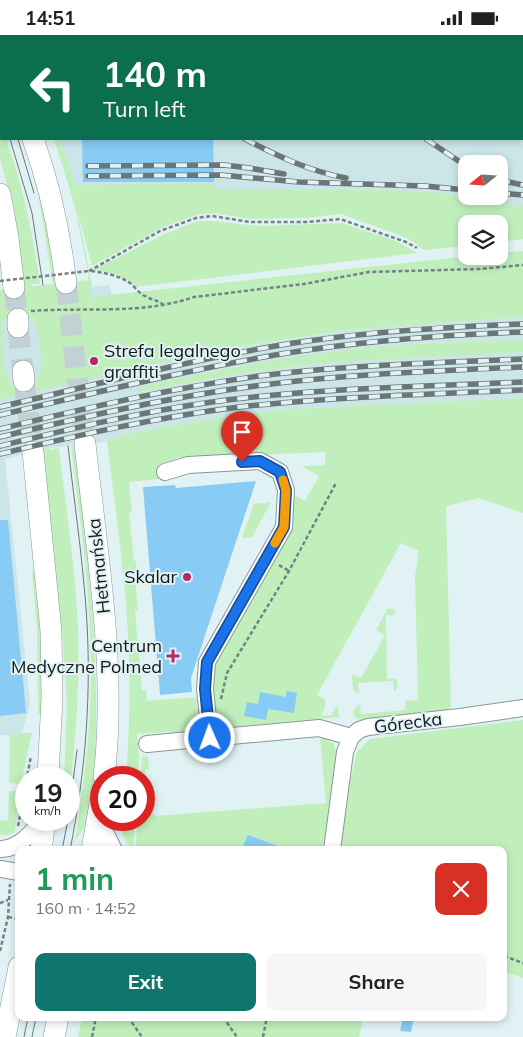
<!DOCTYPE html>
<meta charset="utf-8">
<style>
:root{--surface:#fff;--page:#f6f6f6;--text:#202124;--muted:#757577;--accent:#0f766e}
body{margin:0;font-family:Mulish,sans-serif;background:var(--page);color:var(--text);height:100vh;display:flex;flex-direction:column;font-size:19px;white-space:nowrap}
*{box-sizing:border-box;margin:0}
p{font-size:16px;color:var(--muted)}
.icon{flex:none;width:28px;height:28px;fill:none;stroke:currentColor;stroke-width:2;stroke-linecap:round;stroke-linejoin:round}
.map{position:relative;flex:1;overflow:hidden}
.details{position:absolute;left:15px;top:811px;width:492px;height:175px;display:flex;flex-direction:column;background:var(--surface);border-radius:10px;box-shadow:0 2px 8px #0003}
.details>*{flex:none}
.top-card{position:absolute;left:0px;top:0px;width:524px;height:105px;box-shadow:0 2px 8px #0003;background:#0b6e4f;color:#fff;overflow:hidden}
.needle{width:32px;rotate:252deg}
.buttons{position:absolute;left:458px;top:120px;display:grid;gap:10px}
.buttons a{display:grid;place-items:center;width:50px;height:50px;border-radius:10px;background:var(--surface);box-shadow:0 2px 8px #0003;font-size:25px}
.speed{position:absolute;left:15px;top:731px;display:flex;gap:10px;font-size:25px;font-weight:700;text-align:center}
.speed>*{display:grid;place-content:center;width:65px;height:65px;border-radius:50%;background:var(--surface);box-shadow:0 2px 8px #0003;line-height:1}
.speed small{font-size:12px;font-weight:400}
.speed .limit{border:8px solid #d22;background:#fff;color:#111}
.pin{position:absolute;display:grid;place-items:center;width:42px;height:42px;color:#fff;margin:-51px -21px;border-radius:50% 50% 50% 0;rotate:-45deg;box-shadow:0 0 5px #0007}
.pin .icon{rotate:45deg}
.me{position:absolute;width:55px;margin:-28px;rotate:358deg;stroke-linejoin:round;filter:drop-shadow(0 0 4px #0008)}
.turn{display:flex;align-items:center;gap:18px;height:105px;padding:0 20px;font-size:22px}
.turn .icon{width:65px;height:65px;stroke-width:2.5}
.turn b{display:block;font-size:35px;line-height:42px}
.round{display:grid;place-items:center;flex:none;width:52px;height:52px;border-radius:10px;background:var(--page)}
.head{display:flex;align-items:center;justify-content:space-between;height:85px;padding:0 20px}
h1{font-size:30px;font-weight:700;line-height:38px;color:#1e9e55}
.cta{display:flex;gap:10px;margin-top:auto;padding:10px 20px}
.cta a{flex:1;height:58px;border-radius:10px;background:var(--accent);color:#fff;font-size:20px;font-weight:700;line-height:58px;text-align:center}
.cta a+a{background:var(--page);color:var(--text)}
.status{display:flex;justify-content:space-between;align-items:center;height:35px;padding:0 25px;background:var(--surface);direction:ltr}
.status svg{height:14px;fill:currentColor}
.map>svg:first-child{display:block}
.built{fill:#cbe5e9;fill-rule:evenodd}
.green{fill:#c0efbc;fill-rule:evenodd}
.building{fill:#88cbf5}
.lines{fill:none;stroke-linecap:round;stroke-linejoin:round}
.major-tunnel{stroke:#c2d1d3;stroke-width:21;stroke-dasharray:21 11;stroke-linecap:butt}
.minor-casing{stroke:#889799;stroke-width:18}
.major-casing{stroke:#889799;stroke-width:22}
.path{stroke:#758182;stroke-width:2.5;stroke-dasharray:4 2.5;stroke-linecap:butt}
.minor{stroke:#fff;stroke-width:16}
.major{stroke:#fff;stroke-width:21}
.tram{stroke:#6b7677;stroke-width:1}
.rail-casing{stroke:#6b7677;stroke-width:5.5}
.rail{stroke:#e1f2f4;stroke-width:4;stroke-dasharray:11;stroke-linecap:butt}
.path-bridge{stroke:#758182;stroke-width:2.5;stroke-dasharray:4 2.5;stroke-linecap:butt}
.route-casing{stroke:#114b97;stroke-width:12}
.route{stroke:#1a73e8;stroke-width:9}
.slow{stroke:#f59e0b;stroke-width:9}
.poi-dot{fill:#b52961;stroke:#e1f2f4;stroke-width:2}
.labels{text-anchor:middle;stroke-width:4;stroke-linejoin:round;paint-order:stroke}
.poi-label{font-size:18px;fill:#111718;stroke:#e1f2f4;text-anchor:end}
.street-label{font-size:18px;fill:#111718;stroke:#e1f2f4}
</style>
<div class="status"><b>14:51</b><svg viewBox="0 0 49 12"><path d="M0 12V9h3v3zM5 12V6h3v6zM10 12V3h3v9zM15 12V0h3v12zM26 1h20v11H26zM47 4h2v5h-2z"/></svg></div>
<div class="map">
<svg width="523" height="1002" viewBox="0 0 523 1002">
<rect width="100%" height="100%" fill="#e1f2f4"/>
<!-- built -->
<path class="built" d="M13 0H523V171L500 169 463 160 390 155H73L56 104H522V1ZM466 129H499V161H466Z
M109 250 134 333 193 320 348 295 523 282V305L429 308 356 314 210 337 139 357 249 337 332 327 523 316V363L290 374 209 384 126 399 111 406 49 413 5 424 30 669 21 701 0 700V261Z"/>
<!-- green -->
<path class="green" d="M0 86 1 104H7L8 109C24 154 33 201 40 249H32V251L53 249 38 158 39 155 48 196 55 249 88 245V241H89L74 168 54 104H60L75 150 216 148V154L390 155 445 158 500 169 523 171V204L499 207V189H466V211L424 215 407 203 341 179 306 183 250 184 214 178 196 180 159 194 92 231 77 174 92 251 89 252 91 262 470 221H499V218L523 216V282L348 295 270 307 193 320 0 365V255L24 252 9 159 0 123ZM34 282V288L37 290 42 329 40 333V343L9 350 8 339 5 338 1 298 3 295 2 285Z
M197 186H215L259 191 342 188 396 206 417 218 135 252C124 240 108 237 93 235L160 201Z
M523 305V317L332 327 249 337 139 357 138 352C210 337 282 322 355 314 411 308 467 307 523 305Z
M523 363V478L479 463 446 471 451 671 447 677 361 685 356 683 353 678 355 673 360 669 361 679 405 675V666L418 665 415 541 419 516 401 508 317 660 325 664V672L321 681 332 680 336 671 338 673 339 682 222 693 216 683 212 633 292 489V469L295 460 305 466 319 441 302 431 325 430V417L178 423 159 430V444L129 447 132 477H129L134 526H136L137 542H135L138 575 135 576 142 655H146L147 666 196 662 198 685 197 692 191 696 192 701 175 699 172 697 137 699 139 722 138 742H126C129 703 130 663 129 624 127 551 116 479 107 407L126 399 209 384 290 374Z
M74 410C86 505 98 600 96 695 95 722 96 753 89 779 87 789 81 798 75 806 84 749 91 693 91 635 91 560 80 485 71 411Z
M49 413 50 415 59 413C66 472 75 532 78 591 80 648 76 703 69 759V742H64L67 669 63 607 41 415Z
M271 467 252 502 242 503 254 469Z
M35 535 43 626 41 678 38 679 37 596 32 536Z
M388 573 394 575 396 578 394 580H386L387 644H397V653L394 656 393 646 358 648 359 658H356L353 654 352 639 361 643 385 600 376 595Z
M523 685V943L504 936V815H341L347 758 357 717 370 704Z
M10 698H32L21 749 9 748Z
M320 702 333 708 338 721 325 815H135L138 785H144V742H141L142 722 148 721 149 734H145L146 754 151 764 152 777 155 781 326 768Z
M9 756H20L15 797 8 800H0V785L8 786Z
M120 785H135L133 815 123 802Z
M82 983V982L363 983 359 1002H78Z"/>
<!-- building -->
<path class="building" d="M82 104H213L214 147H83Z
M256 446 191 643 192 657 160 660 143 452 175 450 176 453Z
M0 485H8L26 678 0 681Z
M286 656 297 658 294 678 268 674 266 685 244 681 247 667 258 669 260 657 286 662Z
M248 800 286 814V815H241Z
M403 982H414L411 997 400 996Z"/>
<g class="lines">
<!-- major-tunnel -->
<path class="major-tunnel" d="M66 248 85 409
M14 253 18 284
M18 292 23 336
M24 346 33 417"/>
<!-- minor casing -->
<g class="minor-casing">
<path id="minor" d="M165 437 188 430 260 426 280 437 286 455 284 492 207 627 205 654 210 703 319 693 351 702
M147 709 210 703
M102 785 105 797 114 815
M2 814C19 813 32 798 42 785
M332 815 345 717 351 702 359 695 368 692 460 682 523 673
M0 834 19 837"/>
</g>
<!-- major casing -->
<g class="major-casing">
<path id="major" d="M0 23 1 26
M33 104C50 151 60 198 66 248
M0 159 8 203 14 253
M18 284V292
M23 336 24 346
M85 409C97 519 117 632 104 742
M33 417 51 596 52 663 48 742
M41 815 45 785
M92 815 101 763
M5 1002 19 932
M54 1002 58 982"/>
</g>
<!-- path -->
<path class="path" d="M4 0 5 1
M89 236 160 196 196 183 212 181 250 187H307L340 184 406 207 417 213
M91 236C105 238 118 240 130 248 135 252 139 258 145 261 152 265 158 265 163 270
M31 276C85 272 142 280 194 262L304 249 369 237 479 234 523 230
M279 530 289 536
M221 664 227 638 289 536 336 448
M18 791 31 721
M0 868 8 865
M8 882 19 884
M0 916 8 882 10 849
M504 921 523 928
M128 982 142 1002
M223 982 237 1002
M92 1002 96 982
M263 1002 267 982"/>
<!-- minor -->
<use href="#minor" class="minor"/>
<!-- major -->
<use href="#major" class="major"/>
<!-- tram -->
<path class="tram" d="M0 57 1 60
M0 78 1 81
M10 104 32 178 43 250
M18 104 34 158
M68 411C74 465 82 519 86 573 92 654 86 736 70 815
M69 778 77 715
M62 815 68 785
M24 1002 28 982
M32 1002 36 982"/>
<!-- rail casing -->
<g class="rail-casing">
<path id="rail" d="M143 0V1
M365 0V1
M245 104C277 121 309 136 346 143
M426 104 466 131
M88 131 224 130 249 133 284 139
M88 141 221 140 299 147 425 151 466 155
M499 145 523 150
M499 158 523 160
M0 372C93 350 187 326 281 310 361 297 442 292 523 289
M0 380C94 358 187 335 281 319 361 306 442 300 523 297
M0 394C86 373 172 353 259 341 347 330 435 328 523 324
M0 402C87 381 174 361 263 350 349 339 436 336 523 332
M0 411C70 394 140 377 212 367 315 353 419 352 523 347
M0 419C79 400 158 382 239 372 333 362 428 359 523 355"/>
</g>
<!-- rail -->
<use href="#rail" class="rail"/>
<!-- path-bridge -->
<path class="path-bridge" d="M0 246 89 236"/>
</g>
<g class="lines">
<!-- route casing -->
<g class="route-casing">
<path id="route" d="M210 703 205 654 207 627 284 492 286 455 280 437 260 426 242 427"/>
</g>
<!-- route -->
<use href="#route" class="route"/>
<!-- slow -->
<path class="slow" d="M275 508 284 492 286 455 283 445"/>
</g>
<!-- markers -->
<g class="poi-dot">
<circle cx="94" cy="326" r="5"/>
<circle cx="187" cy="542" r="5"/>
<path d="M170.5 613.5h5v5h5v5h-5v5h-5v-5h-5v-5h5z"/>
</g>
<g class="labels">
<!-- poi labels -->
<g class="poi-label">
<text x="104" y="322" text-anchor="start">Strefa legalnego<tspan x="104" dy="21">graffiti</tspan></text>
<text x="177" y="548">Skalar</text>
<text x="162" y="617">Centrum<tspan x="162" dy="21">Medyczne Polmed</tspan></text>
</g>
<!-- street labels -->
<g class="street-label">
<text transform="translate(99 531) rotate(-96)" y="6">Hetmańska</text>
<text transform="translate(408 688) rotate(-7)" y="6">Górecka</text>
</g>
</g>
</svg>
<div class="buttons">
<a><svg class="needle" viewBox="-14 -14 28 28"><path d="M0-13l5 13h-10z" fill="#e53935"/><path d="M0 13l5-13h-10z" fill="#757577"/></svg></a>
<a><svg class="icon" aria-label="layers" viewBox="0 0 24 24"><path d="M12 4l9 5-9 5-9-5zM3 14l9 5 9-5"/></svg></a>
</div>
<div class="speed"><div>19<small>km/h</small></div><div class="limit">20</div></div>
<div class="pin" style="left:242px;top:427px;background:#d93025"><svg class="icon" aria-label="arrive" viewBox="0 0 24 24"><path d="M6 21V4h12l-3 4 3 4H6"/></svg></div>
<svg class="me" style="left:210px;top:703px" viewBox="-20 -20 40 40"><circle r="17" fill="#1a73e8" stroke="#fff" stroke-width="3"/><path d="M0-11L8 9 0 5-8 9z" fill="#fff"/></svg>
<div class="top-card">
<div class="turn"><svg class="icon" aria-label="left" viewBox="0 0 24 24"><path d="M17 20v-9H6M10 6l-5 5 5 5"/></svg><div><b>140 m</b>Turn left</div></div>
</div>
<section class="details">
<div class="head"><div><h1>1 min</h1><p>160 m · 14:52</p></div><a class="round" style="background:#d93025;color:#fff"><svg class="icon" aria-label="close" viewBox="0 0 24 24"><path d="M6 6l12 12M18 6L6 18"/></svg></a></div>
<div class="cta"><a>Exit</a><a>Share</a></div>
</section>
</div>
